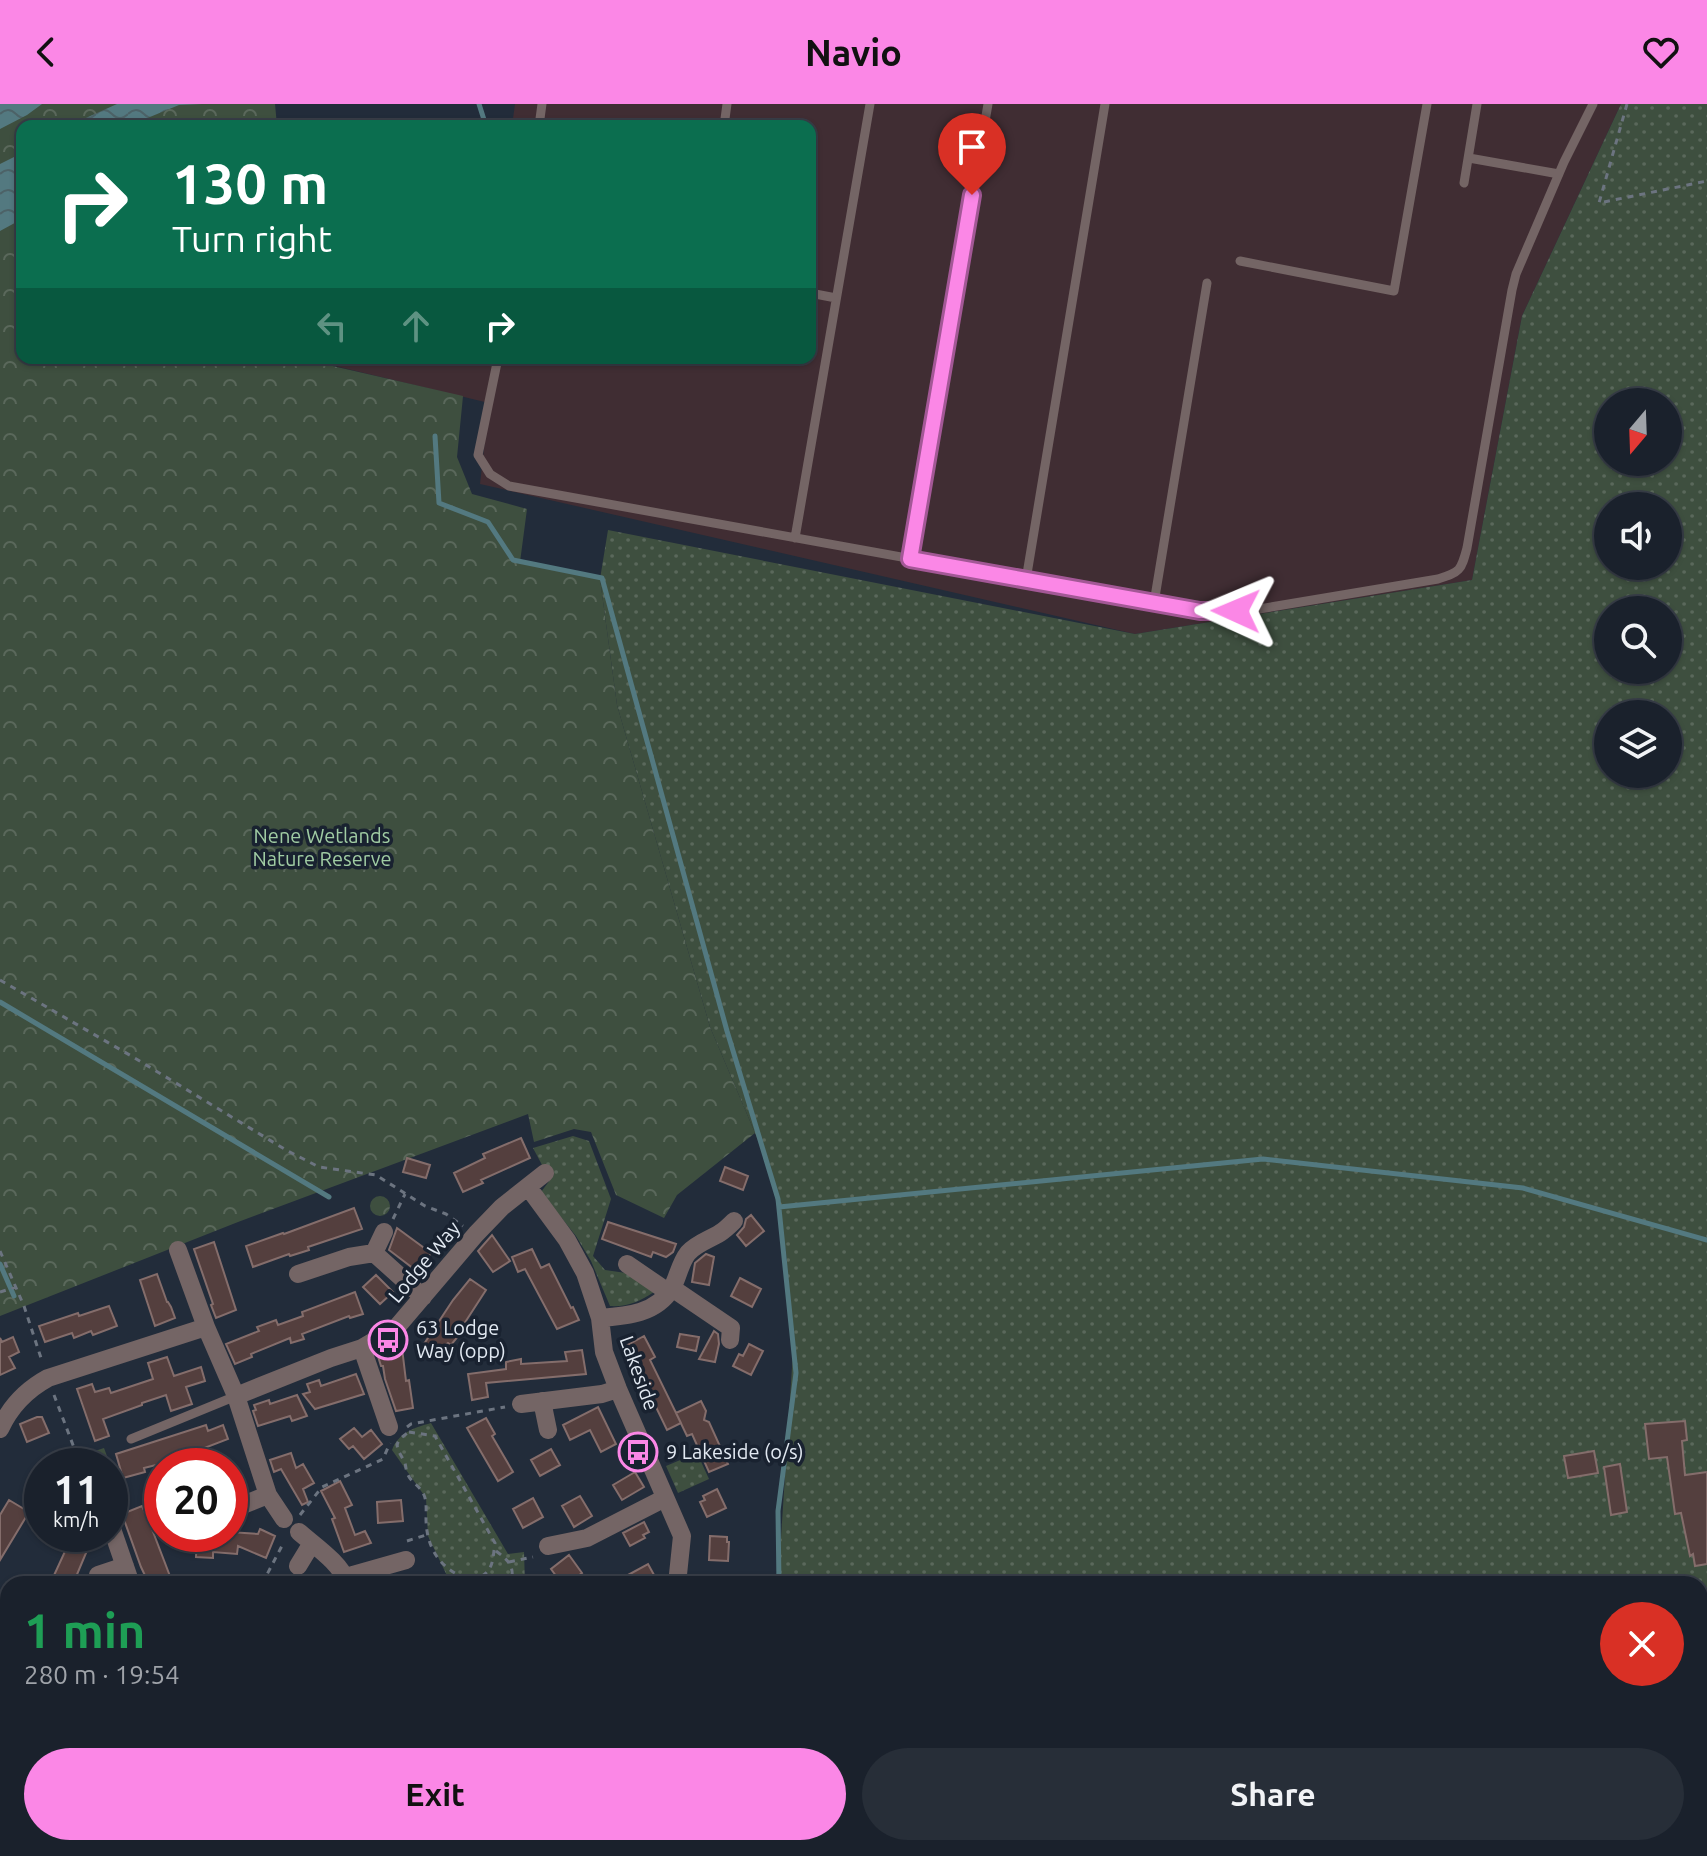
<!DOCTYPE html>
<meta charset="utf-8">
<style>
:root{--surface:#1a212c;--page:#272e38;--text:#f1f3f6;--muted:#9fa3a9;--line:#383e48;--accent:#fb87e6}
body{margin:0;font-family:Ubuntu,sans-serif;background:var(--page);color:var(--text);height:100vh;display:flex;flex-direction:column;font-size:30px;white-space:nowrap}
*{box-sizing:border-box;margin:0}
p{font-size:26px;color:var(--muted)}
.icon{flex:none;width:44px;height:44px;fill:none;stroke:currentColor;stroke-width:2;stroke-linecap:round;stroke-linejoin:round}
.map{position:relative;flex:1;overflow:hidden}
.sheet{position:absolute;left:0px;top:1472px;width:1708px;height:280px;display:flex;flex-direction:column;background:var(--surface);border-radius:24px 24px 0 0;box-shadow:0 2px 6px #0004,0 0 0 2px var(--line)}
.sheet>*{flex:none}
.banner{position:absolute;left:16px;top:16px;width:800px;height:244px;border-radius:16px;box-shadow:0 2px 6px #0004,0 0 0 2px var(--line);background:#0b6e4f;color:#fff;overflow:hidden}
.needle{width:52px;rotate:199deg}
.controls{position:absolute;left:1594px;top:284px;display:grid;gap:16px}
.controls a{display:grid;place-items:center;width:88px;height:88px;border-radius:50%;background:var(--surface);box-shadow:0 2px 6px #0004,0 0 0 2px var(--line);font-size:40px}
.speed{position:absolute;left:24px;top:1344px;display:flex;gap:16px;font-size:40px;font-weight:700;text-align:center}
.speed>*{display:grid;place-content:center;width:104px;height:104px;border-radius:50%;background:var(--surface);box-shadow:0 2px 6px #0004,0 0 0 2px var(--line);line-height:1}
.speed small{font-size:20px;font-weight:400}
.speed .limit{border:12px solid #d22;background:#fff;color:#111}
.pin{position:absolute;display:grid;place-items:center;width:68px;height:68px;color:#fff;margin:-82px -34px;border-radius:50% 50% 50% 0;rotate:-45deg;box-shadow:0 0 8px #0007}
.pin .icon{rotate:45deg}
.me{position:absolute;width:88px;margin:-44px;rotate:271deg;stroke-linejoin:round;filter:drop-shadow(0 0 6px #0008)}
.turn{display:flex;align-items:center;gap:28px;height:168px;padding:0 24px;font-size:36px}
.turn .icon{width:104px;height:104px;stroke-width:2.5}
.turn b{display:block;font-size:56px;line-height:68px}
.lanes{display:flex;align-items:center;height:76px;padding:0 24px;background:#0003;justify-content:center;gap:40px;direction:ltr}
.lanes .off{opacity:.35}
.round{display:grid;place-items:center;flex:none;width:84px;height:84px;border-radius:42px;background:var(--page)}
.overview{display:flex;align-items:center;justify-content:space-between;height:136px;padding:0 24px}
h1{font-size:48px;font-weight:600;line-height:60px;color:#1e9e55}
.action{display:flex;gap:16px;margin-top:auto;padding:16px 24px}
.action a{flex:1;height:92px;border-radius:48px;background:var(--accent);color:#111;font-size:32px;font-weight:600;line-height:92px;text-align:center}
.action a+a{background:var(--page);color:var(--text)}
header{display:flex;justify-content:space-between;align-items:center;height:104px;padding:0 24px;background:var(--accent);color:#111;font-size:36px;font-weight:600}
.map>svg:first-child{display:block}
.commercial{fill:#402d33}
.grass{fill:url(#grass-dots);fill-rule:evenodd}
.forest{fill:url(#forest-crowns)}
.water{fill:url(#water-waves)}
.lines{fill:none;stroke-linecap:round;stroke-linejoin:round}
.stream{stroke:#537980;stroke-width:5}
.building{fill:#543f3e;stroke:#846d6b;stroke-width:2}
.path{stroke:#6c7480;stroke-width:3;stroke-dasharray:6 6;stroke-linecap:butt}
.lane{stroke:#746565;stroke-width:9}
.street{stroke:#746565;stroke-width:18}
.route-casing{stroke:#a35896;stroke-width:20}
.route{stroke:#fb87e6;stroke-width:14}
.labels{text-anchor:middle;stroke-width:7;stroke-linejoin:round;paint-order:stroke}
.park-label{font-size:20px;fill:#a0cca3;stroke:#192230}
.street-label{font-size:20px;fill:#e2e9f2;stroke:#192230}
.poi-label{font-size:20px;fill:#e2e9f2;stroke:#192230;text-anchor:start}
</style>
<header><svg class="icon" aria-label="back" viewBox="0 0 24 24"><path d="M15 5l-7 7 7 7"/></svg>Navio<svg class="icon" aria-label="heart" viewBox="0 0 24 24"><path d="M12 20l-8-8c-3-5 5-10 8-4 3-6 11-1 8 4z"/></svg></header>
<div class="map">
<svg width="1707" height="1752" viewBox="0 0 1707 1752">
<defs>
<pattern id="grass-dots" width="8" height="8" patternUnits="userSpaceOnUse" patternTransform="scale(2)"><rect width="8" height="8" fill="#3e4f3f"/><path d="M2 2h.1M6 6h.1" fill="none" stroke="#5a685b" stroke-width="1.8" stroke-linecap="round"/></pattern>
<pattern id="forest-crowns" width="20" height="18" patternUnits="userSpaceOnUse" patternTransform="scale(2)"><rect width="20" height="18" fill="#3e4f3f"/><path d="M2 6a3 3 0 1 1 6 0M12 15a3 3 0 1 1 6 0" fill="none" stroke="#5a685b"/></pattern>
<pattern id="water-waves" width="16" height="10" patternUnits="userSpaceOnUse" patternTransform="scale(2)"><rect width="16" height="10" fill="#537980"/><path d="M0 5q4-4 8 0t8 0" fill="none" stroke="#4c6267"/></pattern>
</defs>
<rect width="100%" height="100%" fill="#222c3a"/>
<!-- commercial -->
<path class="commercial" d="M515 0H1621L1522 212 1472 476 1135 530 480 380 489 299 310 256V254H810V22H512Z"/>
<!-- grass -->
<path class="grass" d="M1621 0H1707V1752H653L654 1744H1700V1480H778L793 1248 786 1148 769 1062 710 923 617 601 600 475 608 426 1135 530 1472 476 1522 212ZM1608 298H1668V358H1608ZM1608 402H1668V462H1608ZM1608 506H1668V566H1608ZM1608 610H1668V670H1608Z
M573 1032 589 1037 611 1095 593 1152 605 1166 626 1169 654 1188C639 1198 627 1203 610 1202L591 1157 576 1132 541 1088 550 1076 533 1044Z
M431 1319 508 1450 524 1448 525 1480H451L428 1432 426 1394 392 1346C399 1328 414 1324 431 1319Z
M697 1349 709 1375 678 1389 666 1362Z"/>
<!-- forest -->
<path class="forest" d="M0 0H275L277 22H22V254H310L311 257 463 292 457 353 472 390 527 405 520 458 600 475 617 601 710 923 755 1029 677 1091 664 1114 616 1091 591 1028 574 1025 534 1038 528 1010 238 1118 0 1212Z
M370 1102a10 10 0 1 1 20 0a10 10 0 1 1-20 0Z
M104 1344 123 1396 110 1400V1362H84L80 1352Z"/>
<!-- water -->
<path class="water" d="M0 0H42L27 11 0 25Z
M117 0H202L179 1 128 22H68Z
M22 49V115L0 127V60Z"/>
<g class="lines">
<!-- stream -->
<path class="stream" d="M479 0 486 22
M435 332 439 399 488 418 513 456 602 474 727 927 778 1095 796 1269 778 1407 779 1480
M0 898 329 1093
M779 1103 1263 1055 1523 1084 1707 1136
M0 1160 14 1192
M766 1752 767 1744"/>
</g>
<!-- building -->
<path class="building" d="M521 1034 530 1054 481 1076 483 1079 463 1088 454 1069 485 1054 483 1050Z
M407 1054 430 1061 426 1074 403 1068Z
M725 1063 748 1072 743 1086 720 1077Z
M354 1104 362 1125 308 1143 309 1146 290 1152 289 1150 253 1163 246 1142 283 1129 284 1130Z
M751 1111 764 1127 746 1142 737 1131 744 1123 746 1115Z
M608 1118 676 1140 673 1148 666 1153 653 1148 651 1153 602 1135Z
M397 1124 431 1149 418 1168 389 1146Z
M492 1131 510 1157 493 1168 478 1147Z
M214 1138 236 1206 216 1214 211 1201 213 1200 194 1145Z
M532 1145 541 1164 549 1160 571 1204 573 1203 579 1216 557 1225 525 1165 518 1168 512 1153Z
M706 1150 714 1153 709 1181 692 1178 695 1159Z
M157 1170 167 1198H168L171 1203 175 1214 155 1222 140 1176Z
M376 1171 393 1188 380 1200 363 1183Z
M740 1174 761 1185 752 1203 731 1192Z
M470 1175 486 1186 462 1223 464 1225 451 1241 448 1239 433 1251 424 1240 453 1196Z
M355 1188 363 1210 350 1214 349 1212 302 1230 304 1235 291 1239 290 1234 251 1250 252 1253 235 1260 226 1240 259 1227 257 1223 276 1216 278 1221 303 1212 302 1208Z
M109 1202 117 1222 93 1231 91 1227 74 1234 72 1229 45 1238 39 1222 78 1209 79 1212Z
M714 1227 718 1230 719 1240 715 1258 699 1255Z
M680 1230 699 1233 696 1247 677 1243Z
M644 1232 655 1253 650 1256 681 1319 667 1326 655 1301 652 1303 641 1280 644 1279 626 1242Z
M13 1233 19 1248 9 1253 15 1264 0 1271V1234L2 1238Z
M749 1240 763 1247 751 1271 733 1262 739 1250 743 1252Z
M402 1244 406 1277 409 1276 413 1304 396 1307 385 1275 383 1262H381L377 1249 382 1246Z
M582 1246 586 1270 486 1279 488 1293 472 1296 468 1270 506 1265V1258L521 1255V1260L567 1257 565 1248Z
M167 1253 174 1272 201 1263 205 1277 186 1283 192 1300 171 1307 166 1291 142 1299V1301L103 1315 109 1332 95 1337 77 1285 92 1280 95 1288 109 1284 111 1289 153 1275 148 1259Z
M356 1270 364 1290 315 1305 303 1290 310 1288 307 1280 319 1276 321 1282Z
M297 1291 307 1312 292 1317 290 1312 258 1322 253 1307 256 1306 254 1301 269 1296 270 1300Z
M701 1297 706 1307 704 1316 709 1318 728 1360 709 1368 692 1330 687 1332 676 1309Z
M598 1303 616 1340 601 1348 590 1326 570 1336 563 1321Z
M37 1313H42L49 1329 27 1338 20 1320Z
M486 1314 495 1330 492 1332 513 1368 498 1377 467 1324Z
M1685 1317 1687 1336 1682 1337 1685 1371 1707 1368V1460L1695 1462 1693 1450 1690 1452 1681 1409 1675 1410 1667 1353 1649 1355 1645 1320Z
M206 1321 208 1327 223 1321 228 1335 168 1358 144 1364 145 1368 123 1374 116 1350Z
M354 1324 362 1333 371 1326 382 1340 364 1355 353 1342 349 1345 340 1335Z
M551 1345 560 1361 540 1372 531 1356Z
M1594 1347 1598 1369 1568 1374 1564 1352Z
M291 1349 296 1364 303 1360 314 1379 303 1385 308 1398 302 1401 281 1365 274 1368 270 1356Z
M1620 1360 1627 1408 1611 1411 1604 1363Z
M635 1368 644 1383 622 1396 613 1381Z
M340 1377 352 1401 345 1404 355 1431 365 1427 371 1439 344 1448 332 1415 335 1414 321 1387Z
M717 1385 726 1404 707 1413 700 1398 705 1396 703 1392Z
M580 1392 592 1412 574 1423 562 1402Z
M533 1394 543 1413 523 1424 513 1405Z
M9 1396 29 1408 0 1456V1411Z
M401 1396 403 1417 378 1419 377 1398Z
M142 1402 150 1420 173 1480H149L141 1463 122 1410Z
M644 1418 649 1428 643 1431 645 1434 630 1442 623 1429Z
M260 1425 275 1432 266 1454 238 1442 237 1450 213 1448V1454L196 1453 197 1430H230V1428L258 1430Z
M73 1430H94L73 1480H50Z
M710 1432 727 1433V1438H729L728 1457 709 1456Z
M569 1451 582 1469 567 1480H562L551 1465Z
M648 1460 659 1480H633L628 1471Z"/>
<g class="lines">
<!-- path -->
<path class="path" d="M1627 0 1599 99 1707 77
M0 876 133 953 286 1046 319 1063 376 1071 425 1102 446 1110 463 1122
M393 1115 405 1090
M0 1147 24 1202 42 1257
M0 1188 16 1183
M54 1291 81 1362
M407 1323 411 1320 505 1303
M409 1328 435 1332 495 1439C492 1460 494 1468 472 1477 443 1467 427 1448 426 1416 426 1408 427 1398 424 1391 421 1383 412 1379 408 1371 406 1367 406 1363 405 1359 397 1343 391 1340 409 1328Z
M300 1411 322 1383 383 1355 390 1339
M407 1437 426 1431
M496 1447C509 1457 515 1462 511 1480
M509 1458 533 1453
M262 1480 284 1438"/>
<!-- lane -->
<path class="lane" d="M539 22 542 0
M724 22 727 0
M1469 54 1559 70
M1464 79 1477 0
M1240 157 1394 187 1427 0
M810 189 836 194
M498 254 478 351 490 370 509 382 1200 507 1253 506 1438 475C1460 468 1461 467 1467 444L1512 186 1516 170 1564 58 1593 0
M795 434 870 0
M910 455 988 0
M1026 476 1105 0
M1154 499 1207 179
M131 1335 236 1292"/>
<!-- street -->
<path class="street" d="M528 1083 567 1136 585 1169 600 1214 604 1248 618 1285 682 1432 677 1480
M178 1146 206 1223
M374 1149 384 1128
M627 1160 668 1188
M298 1170 349 1153 374 1149 423 1193
M672 1184 731 1224 730 1236
M600 1214C627 1212 656 1210 672 1184 678 1173 680 1159 688 1149 697 1139 709 1136 720 1129 725 1126 730 1121 734 1117
M362 1244 389 1323
M236 1292 268 1391 284 1415
M542 1297 548 1326
M521 1300 602 1290 618 1285
M0 1325C10 1303 26 1286 48 1274L206 1223 236 1292 331 1254 362 1244 396 1224 476 1130 502 1103 545 1069
M230 1406 268 1391
M110 1419 131 1480
M299 1428C315 1442 341 1459 348 1480
M548 1442 587 1434 665 1394
M298 1462 312 1439
M98 1471 125 1462
M346 1473 406 1456
M0 1588 8 1587
M101 1744 102 1752
M188 1744 194 1752
M526 1752 528 1744"/>
</g>
<g class="lines">
<!-- route casing -->
<g class="route-casing">
<path id="route" d="M972 91 910 455 1200 507H1236"/>
</g>
<!-- route -->
<use href="#route" class="route"/>
</g>
<!-- icons -->
<defs>
<g id="bus-ring" transform="scale(2)"><circle r="9.5" fill="#192230" stroke="#fb87e6" stroke-width="1.5"/><path d="M-5-6H5V4H4V6H2V4H-2V6H-4V4H-5ZM-3.5-4V0h7V-4ZM-3.5 1.2v1.5H-2V1.2ZM2 1.2v1.5H3.5V1.2Z" fill="#fb87e6"/></g>
</defs>
<g fill-rule="evenodd">
<use href="#bus-ring" x="388" y="1236"/>
<use href="#bus-ring" x="638" y="1348"/>
</g>
<g class="labels">
<!-- park labels -->
<g class="park-label">
<text x="322" y="739">Nene Wetlands<tspan x="322" dy="23">Nature Reserve</tspan></text>
</g>
<!-- street labels -->
<g class="street-label">
<text transform="translate(424 1158) rotate(-50)" y="7">Lodge Way</text>
<text transform="translate(639 1269) rotate(70)" y="7">Lakeside</text>
</g>
<!-- poi labels -->
<g class="poi-label">
<text x="416" y="1231">63 Lodge<tspan x="416" dy="23">Way (opp)</tspan></text>
<text x="666" y="1355">9 Lakeside (o/s)</text>
</g>
</g>
</svg>
<div class="controls">
<a><svg class="needle" viewBox="-14 -14 28 28"><path d="M0-13l5 13h-10z" fill="#e53935"/><path d="M0 13l5-13h-10z" fill="#9fa3a9"/></svg></a>
<a><svg class="icon" aria-label="sound" viewBox="0 0 24 24"><path d="M4 9h4l5-4v14l-5-4H4zM17 9q2 3 0 6"/></svg></a>
<a><svg class="icon" aria-label="search" viewBox="0 0 24 24"><circle cx="10" cy="10" r="6"/><path d="M15 15l6 6"/></svg></a>
<a><svg class="icon" aria-label="layers" viewBox="0 0 24 24"><path d="M12 4l9 5-9 5-9-5zM3 14l9 5 9-5"/></svg></a>
</div>
<div class="speed"><div>11<small>km/h</small></div><div class="limit">20</div></div>
<div class="pin" style="left:972px;top:91px;background:#d93025"><svg class="icon" aria-label="arrive" viewBox="0 0 24 24"><path d="M6 21V4h12l-3 4 3 4H6"/></svg></div>
<svg class="me" style="left:1236px;top:507px" viewBox="-20 -20 40 40"><path d="M0-17L14 15 0 8-14 15z" fill="#fb87e6" stroke="#fff" stroke-width="4"/></svg>
<div class="banner">
<div class="turn"><svg class="icon" aria-label="right" viewBox="0 0 24 24"><path d="M7 20v-9h11M14 6l5 5-5 5"/></svg><div><b>130 m</b>Turn right</div></div>
<div class="lanes"><svg class="icon off" aria-label="left" viewBox="0 0 24 24"><path d="M17 20v-9H6M10 6l-5 5 5 5"/></svg><svg class="icon off" aria-label="ahead" viewBox="0 0 24 24"><path d="M12 20V5M6 11l6-6 6 6"/></svg><svg class="icon" aria-label="right" viewBox="0 0 24 24"><path d="M7 20v-9h11M14 6l5 5-5 5"/></svg></div>
</div>
<section class="sheet">
<div class="overview"><div><h1>1 min</h1><p>280 m · 19:54</p></div><a class="round" style="background:#d93025;color:#fff"><svg class="icon" aria-label="close" viewBox="0 0 24 24"><path d="M6 6l12 12M18 6L6 18"/></svg></a></div>
<div class="action"><a>Exit</a><a>Share</a></div>
</section>
</div>
